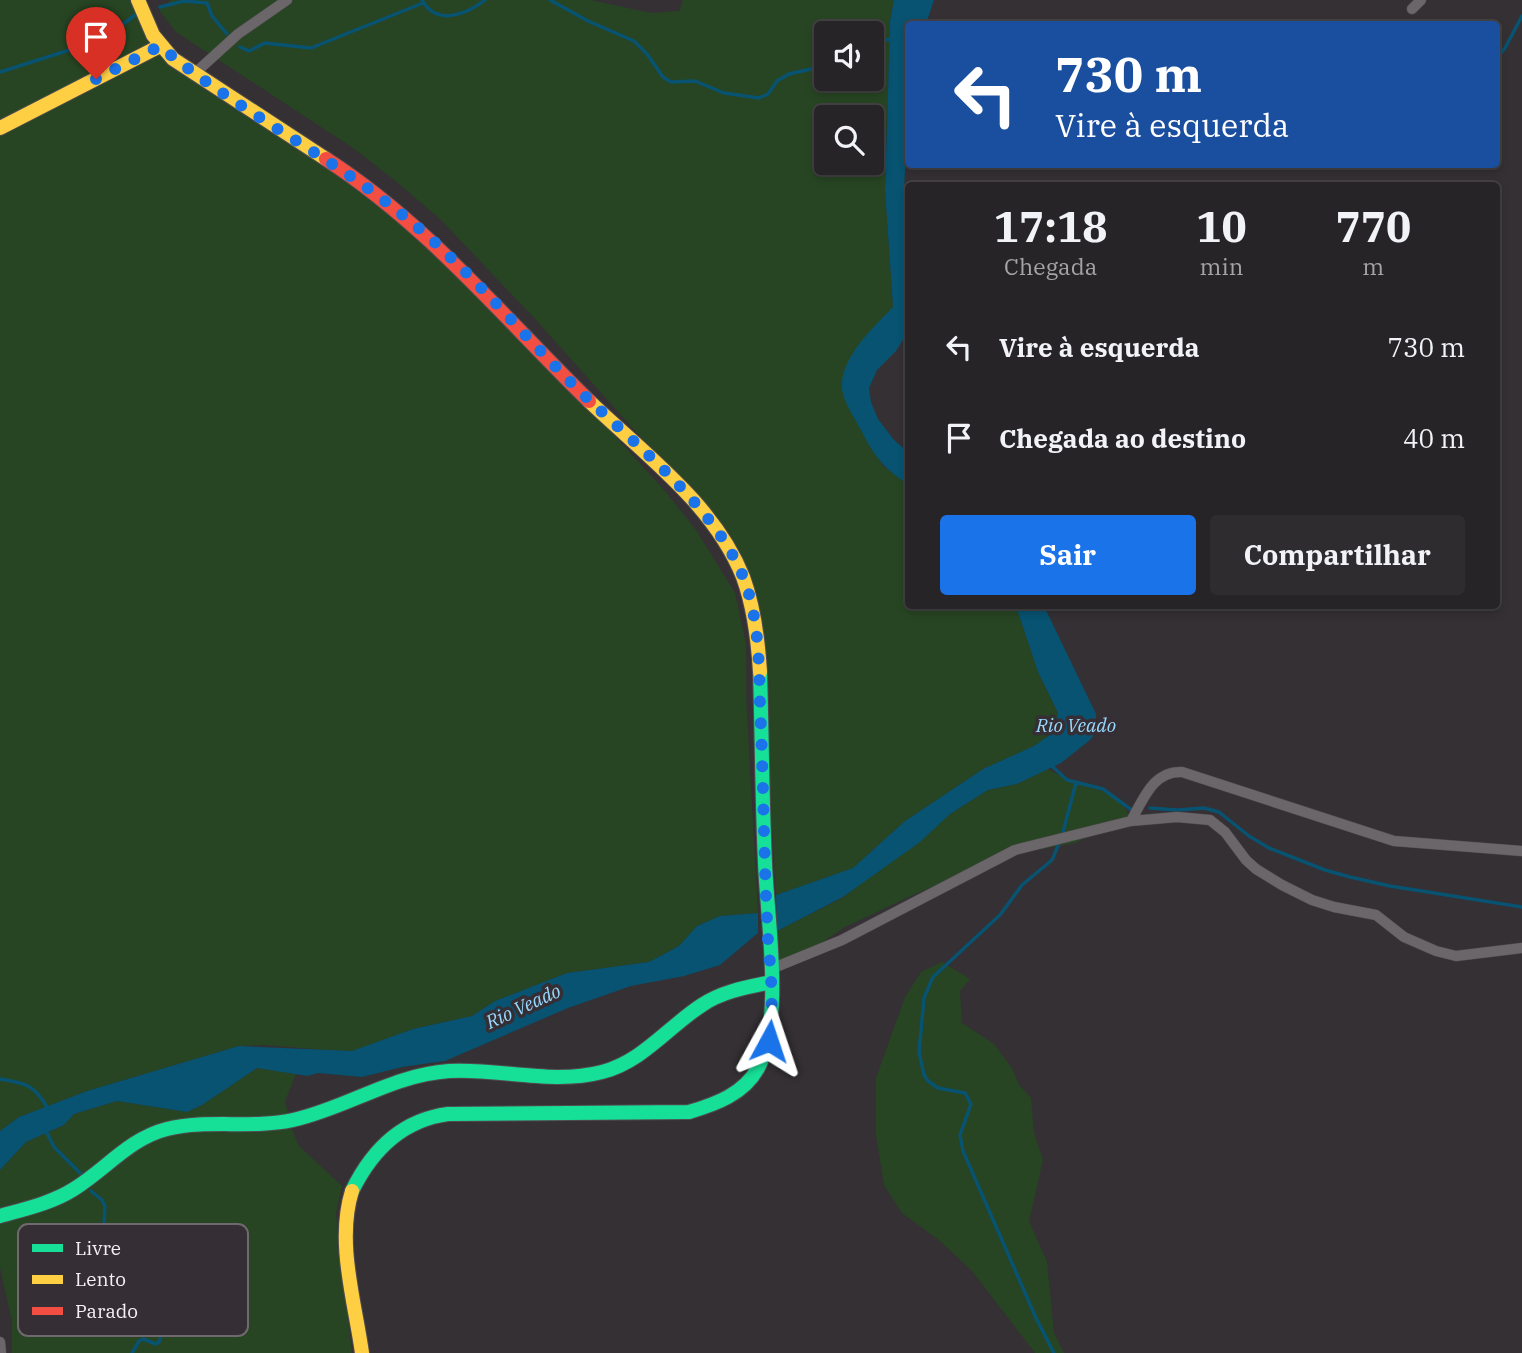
<!DOCTYPE html>
<html lang="pt">
<meta charset="utf-8">
<style>
:root{--surface:#272427;--page:#2f2c2f;--text:#f1f3f6;--muted:#a4a4a7;--line:#434144;--accent:#1a73e8}
body{margin:0;font-family:"IBM Plex Serif",serif;background:var(--page);color:var(--text);height:100vh;display:flex;flex-direction:column;font-size:26px;white-space:nowrap}
*{box-sizing:border-box;margin:0}
p{font-size:23px;color:var(--muted)}
.icon{flex:none;width:38px;height:38px;fill:none;stroke:currentColor;stroke-width:2;stroke-linecap:round;stroke-linejoin:round}
.map{position:relative;flex:1;overflow:hidden}
.panel{position:absolute;left:905px;top:182px;width:595px;height:427px;display:flex;flex-direction:column;background:var(--surface);border-radius:7px;box-shadow:0 4px 10px #0003,0 0 0 2px var(--line)}
.panel>*{flex:none}
.top-card{position:absolute;left:905px;top:21px;width:595px;height:147px;border-radius:7px;box-shadow:0 4px 10px #0003,0 0 0 2px var(--line);background:#1a4fa0;color:#fff;overflow:hidden}
.tools{position:absolute;left:814px;top:21px;display:grid;gap:14px}
.tools a{display:grid;place-items:center;width:70px;height:70px;border-radius:7px;background:var(--surface);box-shadow:0 4px 10px #0003,0 0 0 2px var(--line);font-size:35px}
.pin{position:absolute;display:grid;place-items:center;width:60px;height:60px;color:#fff;margin:-72px -30px;border-radius:50% 50% 50% 0;rotate:-45deg;box-shadow:0 0 7px #0007}
.pin .icon{rotate:45deg}
.me{position:absolute;width:77px;margin:-38px;rotate:5deg;stroke-linejoin:round;filter:drop-shadow(0 0 5px #0008)}
.turn{display:flex;align-items:center;gap:24px;height:147px;padding:0 35px;font-size:32px}
.turn .icon{width:91px;height:91px;stroke-width:2.5}
.turn b{display:block;font-size:49px;line-height:60px}
.eta{display:flex;justify-content:space-evenly;align-items:center;height:119px;text-align:center}
.eta b{font-size:42px;font-weight:700;line-height:49px}
.action{display:flex;gap:14px;margin-top:auto;padding:14px 35px}
.action a{flex:1;height:80px;border-radius:7px;background:var(--accent);color:#fff;font-size:28px;font-weight:700;line-height:80px;text-align:center}
.action a+a{background:var(--page);color:var(--text)}
ul{padding:0;list-style:none}
li{display:flex;align-items:center;gap:21px;height:91px;padding:0 35px}
li div{flex:1}
li b{display:block;font-size:26px}
li em{font-style:normal}
.map>svg:first-child{display:block}
.green{fill:#274523;fill-rule:evenodd}
.water{fill:#075371}
.lines{fill:none;stroke-linecap:round;stroke-linejoin:round}
.stream{stroke:#075371;stroke-width:3.5}
.street-casing{stroke:#504c4f;stroke-width:11}
.fast-casing{stroke:#504c4f;stroke-width:16}
.slow-casing{stroke:#504c4f;stroke-width:16}
.jam-casing{stroke:#504c4f;stroke-width:16}
.street{stroke:#6a666a;stroke-width:10}
.fast{stroke:#16e098;stroke-width:14}
.slow{stroke:#ffcf43;stroke-width:14}
.jam{stroke:#f24e42;stroke-width:14}
.route{stroke:#1a73e8;stroke-width:12;stroke-dasharray:0 21.6}
.labels{text-anchor:middle;stroke-width:7;stroke-linejoin:round;paint-order:stroke}
.water-label{font-size:19px;font-style:italic;fill:#98dafe;stroke:#362e35}
.key{fill:#362e35;stroke:#6f686e;stroke-width:2}
.key-label{font-size:19px;fill:#f5f0f4}
</style>
<div class="map">
<svg width="1522" height="1353" viewBox="0 0 1522 1353">
<rect width="100%" height="100%" fill="#343034"/>
<!-- green -->
<path class="green" d="M0 0H136L159 38 184 60 375 188 575 392 665 491 696 530 735 593 746 644V696L758 913 720 916 697 926 679 946 649 962 567 973 495 1001 472 1016 413 1029 352 1052 264 1045 239 1046 87 1091 19 1117 0 1131Z
M171 0H591L651 13 679 11 683 0H894L890 21 885 190 893 307 850 409 883 466 908 484V606H1016L1038 672 1058 713 1054 732 1034 746 983 769 905 821 853 868 776 895 765 697 766 649 758 601 742 566 662 461 536 320 441 220 398 183 353 148 176 32 159 10ZM826 33H872V79H826ZM826 117H872V163H826Z
M1047 769 1078 784 1109 793 1122 802 1129 816 1118 820 1076 843 1008 855 913 895 845 927 778 972 777 931 844 897 950 814 988 790 1017 784Z
M942 962 970 979 960 991 962 1023 994 1044 1012 1068 1019 1085 1031 1098 1034 1133 1043 1160 1029 1221 1047 1262 1054 1333 1064 1353H1035L972 1271 940 1241 902 1213 884 1185 876 1135V1078L905 997 921 972Z
M257 1068 296 1074 285 1101 291 1127 299 1146 342 1186 336 1213 352 1353H12V1321L0 1268V1170L26 1142 64 1125 74 1114 117 1101 187 1112 202 1105Z"/>
<!-- water -->
<path class="water" d="M894 0H934L926 24H908V99L904 191 908 218V332L896 351 877 370 869 388 871 402 878 419 894 440 908 452V484C885 470 874 456 862 432 856 420 843 402 842 388 840 357 874 327 893 307L885 190 890 21Z
M1016 606H1044L1096 714V732L1090 740 1061 763 1017 784 988 790 950 814 920 842 843 897 777 931 776 895 853 868 905 821 983 769 1034 746 1054 732 1058 713 1038 672Z
M758 913V933L720 965 684 976 631 986 568 1008 445 1061 402 1067 362 1077 318 1073 307 1076 257 1068 202 1105 187 1112 117 1101 74 1114 64 1125 26 1142 0 1170V1131L19 1117 87 1091 239 1046 352 1051 413 1029 472 1016 495 1001 567 973 649 962 679 946 697 926 720 916Z"/>
<g class="lines">
<!-- stream -->
<path class="stream" d="M422 0C436 26 466 15 485 0
M550 0 588 21 634 41 647 54 663 77 671 82 695 81 724 93 759 98 768 94 777 81 789 74 811 69 826 73
M160 7 184 1 207 3 212 16 227 34
M872 39 894 40
M240 47 249 51 265 43 311 48 423 3
M1496 59 1505 48 1522 16
M0 72 101 40 138 13
M1052 766 1067 780 1103 789 1133 811
M1150 808 1177 810 1204 808 1219 812 1249 836 1269 848 1325 870 1350 877 1390 886 1522 907
M1063 832 1076 783
M0 1079C26 1083 35 1085 48 1109
M45 1129 54 1147 80 1173
M91 1191 102 1200 105 1206 104 1225 109 1237 119 1242 137 1241 154 1252C165 1247 167 1235 178 1230 189 1233 194 1246 186 1256 181 1262 173 1264 168 1269 158 1277 151 1289 141 1298 136 1302 132 1301 127 1305 131 1318 145 1321 155 1320L163 1331 159 1342 156 1344 143 1339 139 1341 132 1353
M1054 1353 1036 1318 963 1151 960 1135 971 1104 965 1093 938 1088 928 1081 924 1075 919 1052 924 998 933 977 1000 915 1022 885 1052 860 1060 841"/>
<!-- street casing -->
<g class="street-casing">
<path id="street" d="M1412 9 1421 0
M194 74 238 34 287 0
M1131 821 1177 817 1210 820 1225 832 1246 860 1256 869 1282 885 1312 900 1334 907 1376 915 1404 937 1436 951 1456 956 1522 948
M771 969 842 940 1015 850 1131 821C1144 798 1153 771 1182 772L1394 841 1522 851
M0 1342 1 1353"/>
</g>
<!-- fast casing -->
<g class="fast-casing">
<path id="fast" d="M352 1191C372 1150 402 1120 448 1114L689 1112C716 1104 744 1094 758 1068 784 1019 767 919 765 863 762 799 762 735 760 672
M0 1216C25 1209 52 1203 74 1189 105 1170 130 1138 167 1129 208 1119 252 1129 293 1120 347 1108 392 1075 449 1071 499 1068 552 1085 602 1072 642 1062 668 1027 702 1005 723 991 748 987 772 982"/>
</g>
<!-- slow casing -->
<g class="slow-casing">
<path id="slow" d="M138 0 153 35 173 59 326 159
M0 128 160 46
M589 401C644 454 714 504 743 577 754 607 758 639 760 672
M352 1191C336 1242 355 1302 362 1353"/>
</g>
<!-- jam casing -->
<g class="jam-casing">
<path id="jam" d="M326 159C428 225 503 317 589 401"/>
</g>
<!-- street -->
<use href="#street" class="street"/>
<!-- fast -->
<use href="#fast" class="fast"/>
<!-- slow -->
<use href="#slow" class="slow"/>
<!-- jam -->
<use href="#jam" class="jam"/>
</g>
<g class="lines">
<!-- route -->
<path class="route" d="M96 79 160 46C234 109 323 151 399 212 469 267 524 338 588 399 640 448 714 508 742 574 759 615 759 662 760 705 762 748 763 790 764 832 765 868 766 904 768 940 771 974 774 1007 769 1041"/>
</g>
<g class="labels">
<!-- water labels -->
<g class="water-label">
<text x="1076" y="732">Rio Veado</text>
<text transform="translate(523 1006) rotate(-25)" y="7">Rio Veado</text>
</g>
</g>
<!-- legend -->
<rect x="18" y="1224" width="230" height="112" rx="10" class="key"/>
<rect x="32" y="1244" width="31" height="8" fill="#16e098"/>
<rect x="32" y="1275" width="31" height="9" fill="#ffcf43"/>
<rect x="32" y="1307" width="31" height="8" fill="#f24e42"/>
<g class="key-label">
<text x="75" y="1255">Livre</text>
<text x="75" y="1286">Lento</text>
<text x="75" y="1318">Parado</text>
</g>
</svg>
<div class="tools">
<a><svg class="icon" aria-label="sound" viewBox="0 0 24 24"><path d="M4 9h4l5-4v14l-5-4H4zM17 9q2 3 0 6"/></svg></a>
<a><svg class="icon" aria-label="search" viewBox="0 0 24 24"><circle cx="10" cy="10" r="6"/><path d="M15 15l6 6"/></svg></a>
</div>
<div class="pin" style="left:96px;top:79px;background:#d93025"><svg class="icon" aria-label="arrive" viewBox="0 0 24 24"><path d="M6 21V4h12l-3 4 3 4H6"/></svg></div>
<svg class="me" style="left:769px;top:1041px" viewBox="-20 -20 40 40"><path d="M0-17L14 15 0 8-14 15z" fill="#1a73e8" stroke="#fff" stroke-width="4"/></svg>
<div class="top-card">
<div class="turn"><svg class="icon" aria-label="left" viewBox="0 0 24 24"><path d="M17 20v-9H6M10 6l-5 5 5 5"/></svg><div><b>730 m</b>Vire à esquerda</div></div>
</div>
<section class="panel">
<div class="eta">
<div><b>17:18</b><p>Chegada</p></div>
<div><b>10</b><p>min</p></div>
<div><b>770</b><p>m</p></div>
</div>
<ul>
<li><svg class="icon" aria-label="left" viewBox="0 0 24 24"><path d="M17 20v-9H6M10 6l-5 5 5 5"/></svg><div><b>Vire à esquerda</b></div><em>730 m</em></li>
<li><svg class="icon" aria-label="arrive" viewBox="0 0 24 24"><path d="M6 21V4h12l-3 4 3 4H6"/></svg><div><b>Chegada ao destino</b></div><em>40 m</em></li>
</ul>
<div class="action"><a>Sair</a><a>Compartilhar</a></div>
</section>
</div>
